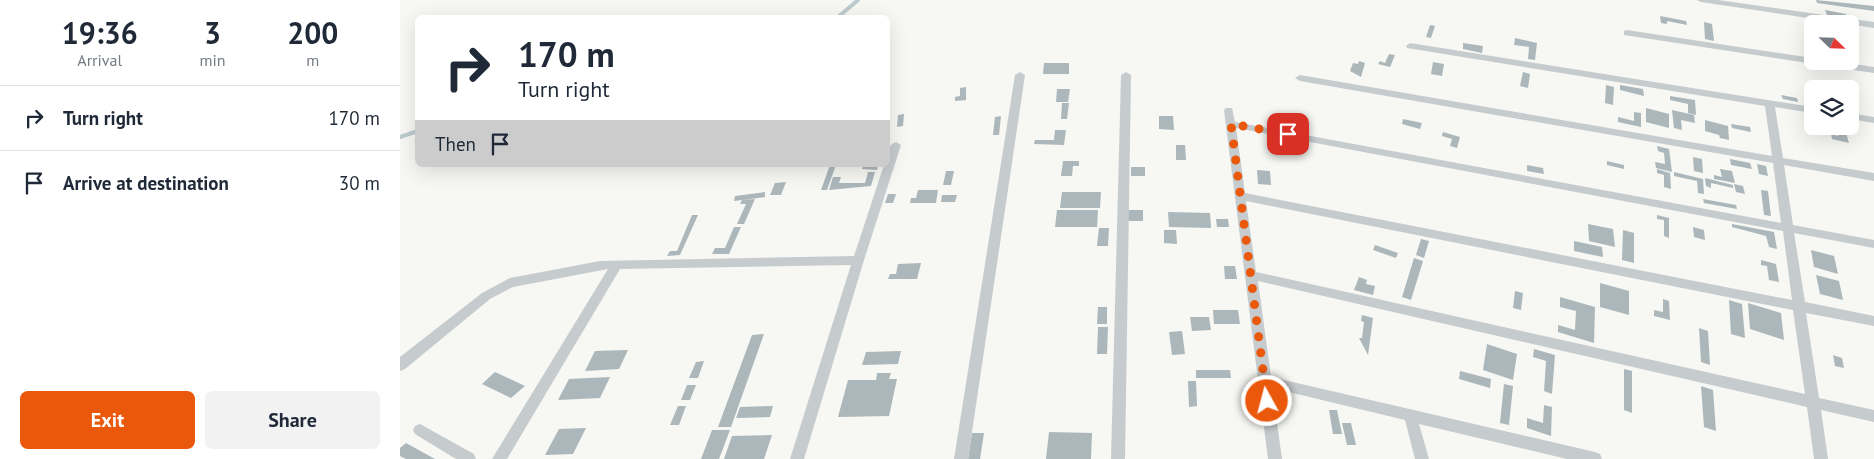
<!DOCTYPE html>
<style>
:root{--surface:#fff;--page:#f2f2f3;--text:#1f2937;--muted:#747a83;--line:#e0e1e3;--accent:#ea580c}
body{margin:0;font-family:"PT Sans",sans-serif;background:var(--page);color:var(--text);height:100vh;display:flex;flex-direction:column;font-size:19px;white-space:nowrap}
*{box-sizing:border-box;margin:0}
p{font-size:16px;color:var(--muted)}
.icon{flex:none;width:28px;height:28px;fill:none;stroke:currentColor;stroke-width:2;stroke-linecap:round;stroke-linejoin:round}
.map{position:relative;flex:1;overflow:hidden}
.sheet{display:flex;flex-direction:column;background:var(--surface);width:400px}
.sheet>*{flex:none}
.banner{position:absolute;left:15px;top:15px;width:475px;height:152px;border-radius:8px;box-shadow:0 5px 20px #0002;background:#fff;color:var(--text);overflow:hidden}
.needle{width:32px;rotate:113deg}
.fabs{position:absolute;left:1404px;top:15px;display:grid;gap:10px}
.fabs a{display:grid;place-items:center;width:55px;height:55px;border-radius:8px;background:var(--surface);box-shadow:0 5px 20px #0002;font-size:25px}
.pin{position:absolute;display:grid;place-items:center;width:42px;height:42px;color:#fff;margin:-21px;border-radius:10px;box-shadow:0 2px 8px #0006}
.me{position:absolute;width:55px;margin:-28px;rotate:353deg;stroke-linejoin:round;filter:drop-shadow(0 0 4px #0008)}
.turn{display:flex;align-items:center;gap:18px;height:105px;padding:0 20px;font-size:22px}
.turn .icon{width:65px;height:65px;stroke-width:2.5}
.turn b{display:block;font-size:35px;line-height:42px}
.then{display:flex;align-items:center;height:48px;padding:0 20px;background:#0003;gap:10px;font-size:19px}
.eta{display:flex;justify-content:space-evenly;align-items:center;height:85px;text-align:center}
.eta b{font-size:30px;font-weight:800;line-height:35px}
.button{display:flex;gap:10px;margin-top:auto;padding:10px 20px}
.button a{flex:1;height:58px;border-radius:8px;background:var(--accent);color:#fff;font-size:20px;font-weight:800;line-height:58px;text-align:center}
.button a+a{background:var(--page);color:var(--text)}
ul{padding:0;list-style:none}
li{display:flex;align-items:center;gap:15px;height:65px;padding:0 20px;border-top:1px solid var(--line)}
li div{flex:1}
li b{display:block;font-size:19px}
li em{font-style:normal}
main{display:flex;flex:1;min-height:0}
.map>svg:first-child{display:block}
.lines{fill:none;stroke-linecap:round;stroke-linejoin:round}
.stream{stroke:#bccbce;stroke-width:4}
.building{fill:#acb7bc}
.minor{fill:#c6cbce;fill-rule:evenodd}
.route{stroke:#ea580c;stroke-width:9;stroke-dasharray:0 16.2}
</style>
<main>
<section class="sheet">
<div class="eta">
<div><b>19:36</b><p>Arrival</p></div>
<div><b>3</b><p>min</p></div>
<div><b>200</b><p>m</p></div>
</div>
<ul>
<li><svg class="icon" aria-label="right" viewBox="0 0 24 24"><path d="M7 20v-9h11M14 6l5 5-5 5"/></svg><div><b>Turn right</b></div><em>170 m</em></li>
<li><svg class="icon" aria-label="arrive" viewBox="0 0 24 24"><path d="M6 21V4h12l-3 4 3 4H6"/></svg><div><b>Arrive at destination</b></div><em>30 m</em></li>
</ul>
<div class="button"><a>Exit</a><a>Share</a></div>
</section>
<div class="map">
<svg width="1474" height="459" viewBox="0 0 1474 459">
<rect width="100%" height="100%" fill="#f7f7f3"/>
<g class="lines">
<!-- stream -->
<path class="stream" d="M437 18 458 0
M0 137 18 131"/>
</g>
<!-- building -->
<path class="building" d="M1416 0 1474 6V11L1417 3Z
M1425 10 1446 14 1448 19 1427 15Z
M1260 16 1286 21 1287 25 1267 21V24L1261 23Z
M1304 22 1312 24 1314 41 1305 39Z
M1030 25 1035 26 1031 38 1026 37Z
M1115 38 1137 43 1135 60 1128 59 1129 47 1114 45Z
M1404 38 1412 39V47L1406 45Z
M1063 43 1083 46 1082 53 1063 49Z
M989 54 995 55 990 67 978 64 980 61 985 63Z
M959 61 965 63 961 77 950 71 953 63 958 64Z
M1033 62 1044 64 1042 76 1031 74Z
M644 63H669V74H643Z
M1123 72 1130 74 1128 88 1120 86Z
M1206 85 1214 87 1213 105 1205 103Z
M1220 85 1243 89 1244 96 1220 90Z
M566 87V100L555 101V97L560 96V88Z
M657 89H670L668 102H656Z
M1381 95 1397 98 1398 102 1383 99Z
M1270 96 1295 100 1296 115 1288 113V104L1270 100Z
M662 103H669L667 119H661Z
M1246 108 1269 114V128L1246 122Z
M1272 110 1294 115 1295 123 1281 120 1282 130 1274 128Z
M1234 112 1241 113V127L1218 122V117L1234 121Z
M504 114 503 126 497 127 498 115Z
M601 116 599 135H593L595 117Z
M759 116H773L774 130 759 129Z
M1003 119 1022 123 1020 129 1002 124Z
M1305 120 1328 126 1329 140 1320 138 1319 135 1305 131Z
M1331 124 1350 127 1351 132 1332 128Z
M1435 126H1444L1449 143 1432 139 1431 134 1438 136Z
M655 130H666L664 145 634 144 635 140H654Z
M1043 132 1060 137 1057 148 1050 146 1052 139 1042 136Z
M776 145H785L786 160H776Z
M1257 146 1269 149 1272 172 1256 168 1255 162 1265 164 1264 153 1258 151Z
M1293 157 1302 159 1303 173 1294 171Z
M1330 159 1350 163 1352 169 1331 165Z
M663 161H679V166H673L672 176H661Z
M1207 161 1224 165V169L1207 165Z
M1357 164 1366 166 1368 176 1359 174Z
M430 165H436L427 190H421Z
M463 165H478L477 170 462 169Z
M1127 165 1143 168 1144 174 1127 171Z
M731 167H745V176H731Z
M1257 169 1270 173 1271 189 1264 187V175L1257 173Z
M1320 169 1332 171 1335 183 1314 179V175L1322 177Z
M857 170 870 171 871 185 858 184Z
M546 171H554L551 185H543Z
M468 172H475L471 186 429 190 433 177H441L439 183H465Z
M1274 172 1303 179 1304 194 1298 193 1297 181 1274 176Z
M1305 178 1333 185V188L1311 183V188L1306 186Z
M386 182 381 195H370L375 183Z
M1334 184 1343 186 1345 194 1336 192Z
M518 190H538L536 203H510L511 198H516Z
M1361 190 1368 191 1371 216 1364 215Z
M365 192V197L342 200 355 199 344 224H337L346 204H340L342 200 334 201 335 196Z
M662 192H701L700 208H660Z
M488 194H496L493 203H485Z
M542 195H557L555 202H541Z
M1303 199 1336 205 1337 209 1304 203Z
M657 210H698L697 227H655Z
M728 210H743V221H728Z
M768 212 810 213 811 228 769 227Z
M292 215H298L280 255 267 256 270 251H277Z
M1257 215 1269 218V238L1264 236V220L1257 219Z
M816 219H828L829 227H817Z
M1188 224 1213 229 1215 247 1189 241Z
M1332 224 1374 232 1377 249 1369 247 1366 236 1332 227Z
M334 227H341L329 254H312L315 248H325Z
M1293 227 1304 230 1305 240 1294 237Z
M699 228H709L708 246H697Z
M764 230H776L777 244 764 243Z
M1223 230 1234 233V263L1222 260Z
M1021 239 1029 241 1024 258 1016 255Z
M1174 241 1202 247 1203 257 1174 251Z
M975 245 998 253 996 258 973 250Z
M1411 250 1434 256 1438 274 1414 267Z
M1014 258 1023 261 1011 300 1002 297Z
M1361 260 1376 264 1379 282 1369 280 1367 266 1361 265Z
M521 263 517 279H488L490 274H496L498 264Z
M824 266H835L837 279H825Z
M1416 275 1439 281 1443 300 1420 294Z
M959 277 967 280 966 284 975 286 973 295 954 290Z
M1200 283 1229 291V315L1200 307Z
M1115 291 1123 293 1121 310 1113 308Z
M1160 297 1195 307 1194 343 1158 332V325L1175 330 1176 311 1160 307Z
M1263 299 1269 301 1270 320 1254 316V310L1263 312Z
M1329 300 1342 304 1345 338 1331 334Z
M1348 303 1381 313 1384 340 1350 329Z
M698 307H707V324H697Z
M813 310H838L840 324H814Z
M962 315 973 318 968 355 959 338H962L964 322 961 321Z
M790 317H809L811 330 792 331Z
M698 327H708L707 354H697Z
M1299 328 1308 331 1310 365 1301 362Z
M782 331 785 354 772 355 769 332Z
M364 334 331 427H318L352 335Z
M1087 344 1117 354 1113 380 1083 370Z
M1134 349 1155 355 1152 394 1144 391 1146 361 1133 357Z
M228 350 219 369 185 371 195 351Z
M501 351 498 364 462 365 466 352Z
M1433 355 1442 358 1444 368 1435 366Z
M304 361 298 378H289L296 362Z
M1224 369 1232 371V413L1224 410Z
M796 370H830L831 378H796Z
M1060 371 1091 379 1090 388 1059 379Z
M95 372 125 386 111 398 82 384Z
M477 373H491L489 379H497L489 416 438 417 448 380H476Z
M210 377 200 398 158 400 169 379Z
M788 381H796L797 406 789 407Z
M1104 384 1113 386 1109 425 1100 423Z
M287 385H296L290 400H281Z
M1301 386 1313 390 1316 431 1304 427Z
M1144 405 1152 407 1151 436 1127 428V418L1143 423Z
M278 406H286L279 425H270Z
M373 406 370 417 336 418 340 407Z
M929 410H937L942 434H933Z
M942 423H951L956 445H947Z
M186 428 173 454 145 455 159 429Z
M312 430H330L319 459H301Z
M649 432 692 433 691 459H646Z
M572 433H584L580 459H568Z
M372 435 364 459H324L332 436Z
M6 443 35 459H6L0 456V448Z"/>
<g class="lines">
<!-- minor -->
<path class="minor" d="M1297 0H1318L1474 22V28L1301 2Z
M1227 30 1412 58V61H1434L1474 67V73L1224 35V31Z
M1010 43 1412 107V113L1375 107 1383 158 1474 173V181L1384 165 1393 225 1474 240V248L1394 233 1405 302 1474 316V326L1406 313 1419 398 1474 410V422L1421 410 1428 459H1414L1407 407 858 281 871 377 1195 452 1200 454 1202 459H1167L1019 424 1029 459H1015L1005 420 872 388 882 459H868L824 110 826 108H832L835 122 1381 223 1373 163 900 81 895 78 900 75 1372 156 1365 106 1007 48 1006 46ZM836 128 1383 231 1392 300 845 193ZM846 201 1393 310 1405 394 856 272Z
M620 72 625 75 568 459H554L615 75Z
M726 72 731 75 725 459H711L721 75Z
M1450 113 1474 117V123L1450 119Z
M496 142 501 145 464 260 404 459H390L451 265 220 269 107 459H92L208 269 113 287 90 299 5 369 0 371V357L82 293 110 278 200 261 454 256 484 165H488C488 157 487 144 496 142Z
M20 424 74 454 76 459H56L15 434 13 430 15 426Z"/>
</g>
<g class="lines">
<!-- route -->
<path class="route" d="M867 401 831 124 888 134"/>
</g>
</svg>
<div class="fabs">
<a><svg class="needle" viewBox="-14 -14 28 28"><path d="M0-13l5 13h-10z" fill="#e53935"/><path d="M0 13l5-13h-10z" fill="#747a83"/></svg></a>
<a><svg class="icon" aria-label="layers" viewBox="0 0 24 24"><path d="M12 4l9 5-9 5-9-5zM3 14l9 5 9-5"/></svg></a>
</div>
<div class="pin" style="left:888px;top:134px;background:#d93025"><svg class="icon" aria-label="arrive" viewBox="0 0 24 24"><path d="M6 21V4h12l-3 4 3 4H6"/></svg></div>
<svg class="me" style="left:867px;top:401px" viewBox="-20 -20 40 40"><circle r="17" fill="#ea580c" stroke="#fff" stroke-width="3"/><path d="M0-11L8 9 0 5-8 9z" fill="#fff"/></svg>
<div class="banner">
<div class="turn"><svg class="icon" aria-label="right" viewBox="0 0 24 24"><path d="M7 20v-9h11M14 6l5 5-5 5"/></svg><div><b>170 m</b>Turn right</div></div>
<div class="then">Then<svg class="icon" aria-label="arrive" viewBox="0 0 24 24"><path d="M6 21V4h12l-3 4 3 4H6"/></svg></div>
</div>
</div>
</main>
